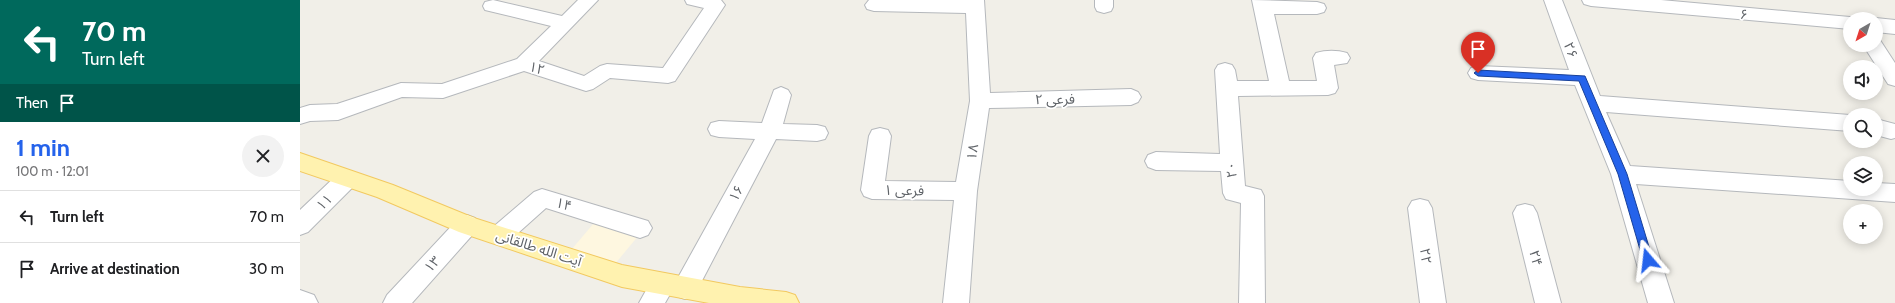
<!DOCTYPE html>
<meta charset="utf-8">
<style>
:root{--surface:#fff;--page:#f2f2f2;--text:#202124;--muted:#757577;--line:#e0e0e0;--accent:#2563eb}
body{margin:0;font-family:Cabin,"Noto Sans Arabic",sans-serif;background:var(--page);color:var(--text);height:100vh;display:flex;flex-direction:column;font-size:15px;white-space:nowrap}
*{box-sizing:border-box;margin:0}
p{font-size:13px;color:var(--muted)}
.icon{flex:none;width:22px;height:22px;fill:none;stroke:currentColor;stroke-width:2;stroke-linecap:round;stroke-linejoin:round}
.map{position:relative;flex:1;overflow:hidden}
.panel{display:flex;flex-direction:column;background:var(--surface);width:300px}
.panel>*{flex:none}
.top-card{background:#00695c;color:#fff;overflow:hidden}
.needle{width:26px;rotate:219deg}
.fabs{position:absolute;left:1543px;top:12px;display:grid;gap:8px}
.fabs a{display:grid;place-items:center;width:40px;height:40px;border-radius:50%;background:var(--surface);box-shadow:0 2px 10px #0003;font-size:20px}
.pin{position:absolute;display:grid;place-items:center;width:34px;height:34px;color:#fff;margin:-41px -17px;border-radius:50% 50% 50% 0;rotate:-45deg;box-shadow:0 0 4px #0007}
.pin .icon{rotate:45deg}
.me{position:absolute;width:44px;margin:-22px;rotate:343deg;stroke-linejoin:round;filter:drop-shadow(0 0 3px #0008)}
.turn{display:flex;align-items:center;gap:14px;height:84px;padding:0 16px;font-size:18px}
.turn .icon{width:52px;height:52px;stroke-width:2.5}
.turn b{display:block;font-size:28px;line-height:34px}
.then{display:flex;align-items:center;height:38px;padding:0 16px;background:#0003;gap:8px;font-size:15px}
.round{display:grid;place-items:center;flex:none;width:42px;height:42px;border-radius:21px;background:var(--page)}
.headline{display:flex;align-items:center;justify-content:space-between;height:68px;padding:0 16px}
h1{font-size:24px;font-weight:800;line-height:30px;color:var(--accent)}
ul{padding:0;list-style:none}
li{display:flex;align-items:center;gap:12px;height:52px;padding:0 16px;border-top:1px solid var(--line)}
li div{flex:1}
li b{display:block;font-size:15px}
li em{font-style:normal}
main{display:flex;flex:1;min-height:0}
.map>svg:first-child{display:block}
.commercial{fill:#fef7e0}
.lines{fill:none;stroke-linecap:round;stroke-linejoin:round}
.minor-casing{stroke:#b5b8bc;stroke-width:2}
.major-casing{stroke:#f2c960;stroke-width:2}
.minor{fill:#fff;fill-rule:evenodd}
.major{fill:#fff2af;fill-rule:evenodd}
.route{fill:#2563eb;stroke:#184099}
.labels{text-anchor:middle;stroke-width:3.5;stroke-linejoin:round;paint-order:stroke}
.street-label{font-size:14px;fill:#5f6368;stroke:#fff}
</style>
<main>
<section class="panel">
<div class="top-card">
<div class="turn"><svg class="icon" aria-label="left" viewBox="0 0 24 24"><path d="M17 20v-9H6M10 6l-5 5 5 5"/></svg><div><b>70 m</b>Turn left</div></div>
<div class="then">Then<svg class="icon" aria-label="arrive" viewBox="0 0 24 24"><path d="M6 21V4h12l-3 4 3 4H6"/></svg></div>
</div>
<div class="headline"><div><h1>1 min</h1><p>100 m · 12:01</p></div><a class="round"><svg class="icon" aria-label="close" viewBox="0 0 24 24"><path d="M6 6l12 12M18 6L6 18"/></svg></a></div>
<ul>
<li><svg class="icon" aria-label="left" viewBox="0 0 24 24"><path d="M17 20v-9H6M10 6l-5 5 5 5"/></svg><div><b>Turn left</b></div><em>70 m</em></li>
<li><svg class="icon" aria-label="arrive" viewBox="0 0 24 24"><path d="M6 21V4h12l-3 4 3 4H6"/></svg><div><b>Arrive at destination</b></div><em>30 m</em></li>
</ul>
</section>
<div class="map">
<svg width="1595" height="303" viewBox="0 0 1595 303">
<rect width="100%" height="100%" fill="#f1efe8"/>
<!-- commercial -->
<path class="commercial" d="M294 223 339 235 315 264 271 250Z"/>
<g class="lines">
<!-- minor casing -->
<g class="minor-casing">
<path id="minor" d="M193 0 262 16 278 0H298L239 61 284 76 300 66 307 64 363 68 404 8 387 4 385 0H421L425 5 375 81 368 83 310 78 293 89 286 91 224 71 143 98 102 97 38 120 10 121 0 124V108L10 105 37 104 101 83 142 84 217 59 251 26 185 10 183 6 185 2Z
M684 0 690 93 831 89 838 92 841 97 838 102 831 105 689 108 677 191 669 303H643L654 200 572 199 564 196 561 190 569 136 572 130 580 128 588 130 591 136 585 181 656 182 670 101 666 13 574 11 567 9 565 5 569 0Z
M795 0H813V7L811 11 804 13 797 11 795 7Z
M952 0 1017 2 1024 4 1026 8 1024 12 1017 14H974L989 81H1017L1013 58 1016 53C1026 50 1037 50 1047 53L1050 58 1047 63 1034 65 1038 88 1035 93 1028 95 938 96 945 186 961 190 964 196 965 303H939L941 203 926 199 923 193 921 171 856 170 848 167 845 161 848 155 856 152 920 154 915 70 918 65 925 63 932 65 935 70 937 81H969Z
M1244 0H1262L1300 96 1550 115V131L1306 112 1330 166 1550 181V189H1576V183L1595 184V202L1336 184 1374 303H1348L1311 174 1275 85 1178 80 1171 78 1168 73 1171 68 1178 66 1269 70Z
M1282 0H1361L1550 17 1557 19H1550V29L1291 6 1284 4Z
M1576 18 1595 20V34L1576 32V19H1574Z
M1576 39 1580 40 1595 63V86L1588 84 1563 45H1576Z
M481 87 488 90 491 95 483 124 517 125 525 127 528 133 525 139 517 141 476 139 394 296 385 299 376 296 373 289 365 303H339L354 276 363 273 372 276 375 283 455 139 419 137 411 135 408 129 411 123 419 121 462 123 474 90Z
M1576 119 1595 124V138L1591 139 1576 135Z
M47 170 55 173 58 179 55 185 8 232 0 235V210L39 173Z
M242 189 348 221 352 228 348 235 340 238 246 208 208 242 200 245 192 242 188 235 192 228 234 192Z
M1120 199 1128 201 1132 208 1146 303H1120L1108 208 1112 201Z
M1225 204 1233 206 1237 213 1261 303H1235L1213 213 1217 206Z
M167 215 175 218 179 225 175 232 112 303H83L87 295 159 218Z
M0 290 14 295 18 303H0Z"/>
</g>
<!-- major casing -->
<g class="major-casing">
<path id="major" d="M0 153 93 185 174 218 322 265 440 287 486 292 495 295 499 303H409L322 287 159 232 77 197 0 171Z"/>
</g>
<!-- minor -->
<use href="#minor" class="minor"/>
<!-- major -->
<use href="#major" class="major"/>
</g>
<!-- route -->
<path class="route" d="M1178 70 1285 76 1327 174 1353 260 1351 263H1344L1343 260 1318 174 1279 81 1178 76 1174 73Z"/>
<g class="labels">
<!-- street labels -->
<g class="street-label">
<text transform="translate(1444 14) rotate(5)" y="5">۶</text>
<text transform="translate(1271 50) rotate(69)" y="5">۲۶</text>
<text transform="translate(237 68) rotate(16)" y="5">۱۲</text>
<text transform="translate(755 99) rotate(-1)" y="5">فرعی ۲</text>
<text transform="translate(672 152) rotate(-81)" y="5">۱۸</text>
<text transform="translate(931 170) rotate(-96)" y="5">۲۰</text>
<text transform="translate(604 190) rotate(1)" y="5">فرعی ۱</text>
<text transform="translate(436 193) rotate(-61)" y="5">۱۶</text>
<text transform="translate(24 202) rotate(-44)" y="5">۱۱</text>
<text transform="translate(264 204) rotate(17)" y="5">۱۴</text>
<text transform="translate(239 248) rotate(18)" y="5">آیت الله طالقانی</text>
<text transform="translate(1126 256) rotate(82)" y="5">۲۲</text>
<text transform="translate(1236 258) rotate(76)" y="5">۲۴</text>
<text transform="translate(132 264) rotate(-48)" y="5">۱۳</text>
</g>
</g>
</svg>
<div class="fabs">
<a><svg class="needle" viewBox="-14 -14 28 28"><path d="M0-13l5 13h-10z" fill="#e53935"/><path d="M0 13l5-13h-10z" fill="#757577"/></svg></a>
<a><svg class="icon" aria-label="sound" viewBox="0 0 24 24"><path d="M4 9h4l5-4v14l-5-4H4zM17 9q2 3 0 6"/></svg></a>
<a><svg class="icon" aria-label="search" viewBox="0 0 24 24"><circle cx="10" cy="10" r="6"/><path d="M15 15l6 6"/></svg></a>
<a><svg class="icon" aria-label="layers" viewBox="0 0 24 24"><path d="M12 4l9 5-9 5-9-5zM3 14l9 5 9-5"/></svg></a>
<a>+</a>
</div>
<div class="pin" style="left:1178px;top:73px;background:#d93025"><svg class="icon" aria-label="arrive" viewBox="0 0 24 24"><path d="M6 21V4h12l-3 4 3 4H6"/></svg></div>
<svg class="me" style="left:1348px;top:260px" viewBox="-20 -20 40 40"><path d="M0-17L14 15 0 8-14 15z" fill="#2563eb" stroke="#fff" stroke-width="4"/></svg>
</div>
</main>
